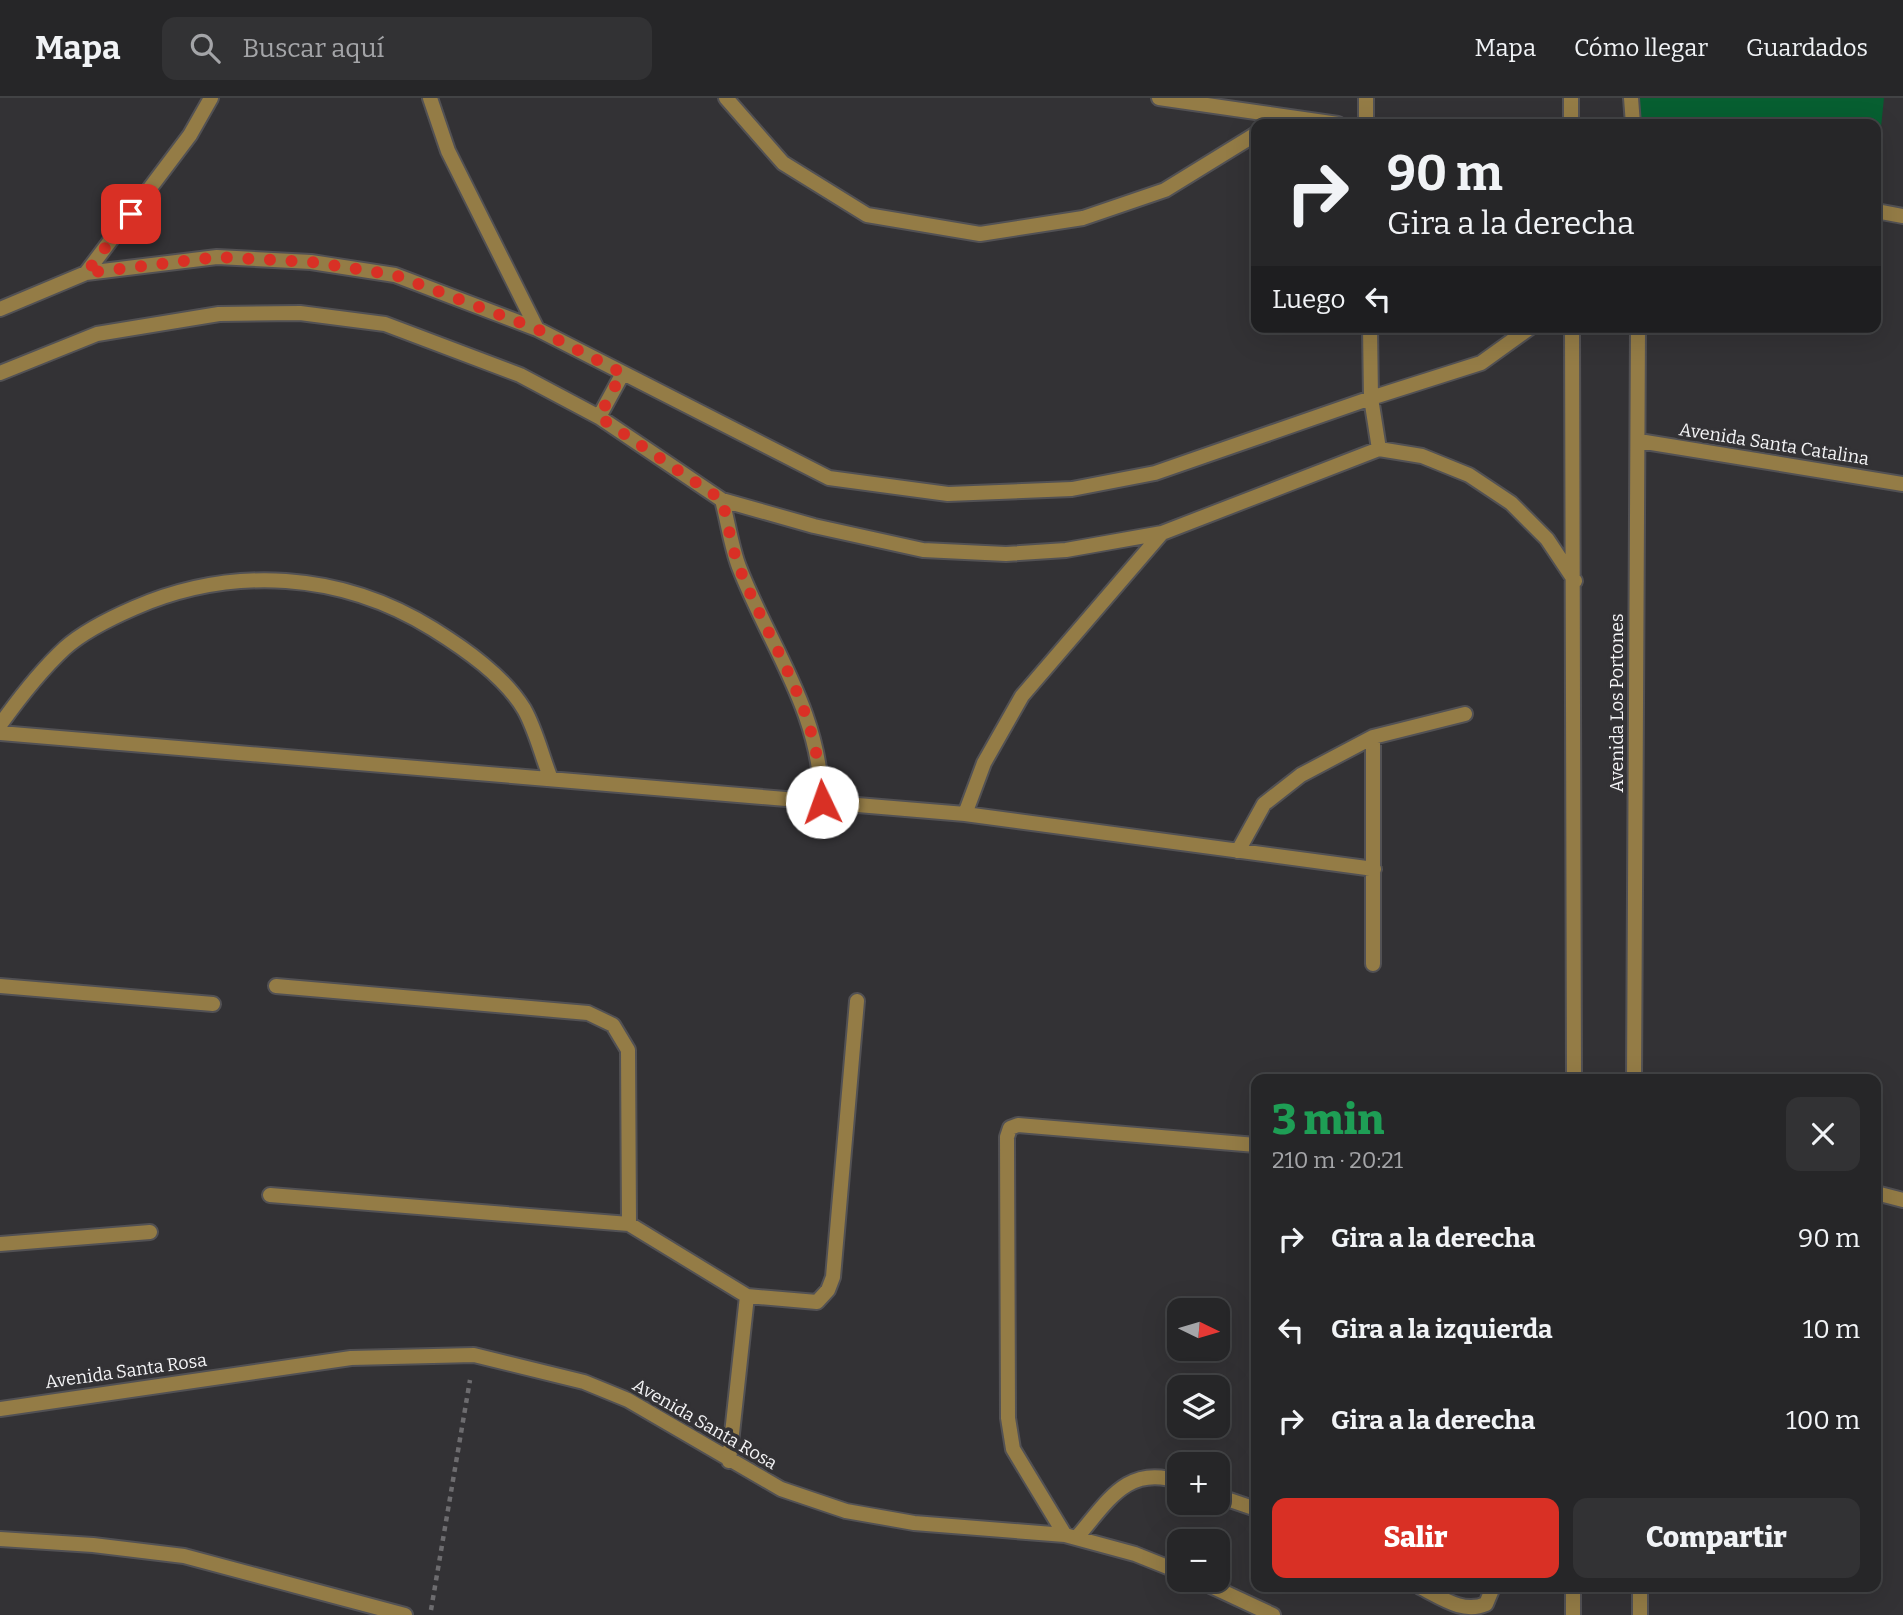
<!DOCTYPE html>
<html lang="es">
<meta charset="utf-8">
<style>
:root{--surface:#262628;--page:#323234;--text:#f1f3f6;--muted:#a4a5a8;--line:#424345;--accent:#d93025}
body{margin:0;font-family:Bitter,serif;background:var(--page);color:var(--text);height:100vh;display:flex;flex-direction:column;font-size:26px;white-space:nowrap}
*{box-sizing:border-box;margin:0}
p{font-size:23px;color:var(--muted)}
.icon{flex:none;width:38px;height:38px;fill:none;stroke:currentColor;stroke-width:2;stroke-linecap:round;stroke-linejoin:round}
.map{position:relative;flex:1;overflow:hidden}
.details{position:absolute;left:1251px;top:976px;width:630px;height:518px;display:flex;flex-direction:column;background:var(--surface);border-radius:14px;box-shadow:0 7px 28px #0002,0 0 0 2px var(--line)}
.details>*{flex:none}
.guide{position:absolute;left:1251px;top:21px;width:630px;height:214px;border-radius:14px;box-shadow:0 7px 28px #0002,0 0 0 2px var(--line);background:#262628;color:var(--text);overflow:hidden}
.needle{width:46px;rotate:95deg}
.tools{position:absolute;left:1167px;top:1200px;display:grid;gap:14px}
.tools a{display:grid;place-items:center;width:63px;height:63px;border-radius:14px;background:var(--surface);box-shadow:0 7px 28px #0002,0 0 0 2px var(--line);font-size:35px}
.pin{position:absolute;display:grid;place-items:center;width:60px;height:60px;color:#fff;margin:-30px;border-radius:14px;box-shadow:0 4px 10px #0006}
.me{position:absolute;width:77px;margin:-38px;rotate:357deg;stroke-linejoin:round;filter:drop-shadow(0 0 5px #0008)}
.turn{display:flex;align-items:center;gap:24px;height:147px;padding:0 21px;font-size:32px}
.turn .icon{width:91px;height:91px;stroke-width:2.5}
.turn b{display:block;font-size:49px;line-height:60px}
.then{display:flex;align-items:center;height:66px;padding:0 21px;background:#0003;gap:14px;font-size:26px}
.round{display:grid;place-items:center;flex:none;width:74px;height:74px;border-radius:14px;background:var(--page)}
.overview{display:flex;align-items:center;justify-content:space-between;height:119px;padding:0 21px}
h1{font-size:42px;font-weight:800;line-height:52px;color:#1e9e55}
.primary-button{display:flex;gap:14px;margin-top:auto;padding:14px 21px}
.primary-button a{flex:1;height:80px;border-radius:14px;background:var(--accent);color:#fff;font-size:28px;font-weight:800;line-height:80px;text-align:center}
.primary-button a+a{background:var(--page);color:var(--text)}
ul{padding:0;list-style:none}
li{display:flex;align-items:center;gap:21px;height:91px;padding:0 21px}
li div{flex:1}
li b{display:block;font-size:26px}
li em{font-style:normal}
header{display:flex;align-items:center;gap:42px;box-sizing:border-box;height:98px;padding:0 35px;background:var(--surface);border-bottom:2px solid var(--line)}
header strong{font-size:33px}
nav{display:flex;gap:38px;margin-inline-start:auto;font-size:24px}
.search{width:490px;height:63px;background:var(--page);display:flex;align-items:center;gap:18px;box-sizing:border-box;padding:0 24px;border-radius:14px;color:var(--muted);font-size:26px}
.map>svg:first-child{display:block}
.green{fill:#075f31}
.lines{fill:none;stroke-linecap:round;stroke-linejoin:round}
.street-casing{stroke:#525154;stroke-width:18}
.path{stroke:#6d6c6f;stroke-width:4.5;stroke-dasharray:5 5;stroke-linecap:butt}
.street{stroke:#947c46;stroke-width:14}
.route{stroke:#d93025;stroke-width:12;stroke-dasharray:0 21.6}
.labels{text-anchor:middle;stroke-width:7;stroke-linejoin:round;paint-order:stroke}
.street-label{font-size:18px;fill:#f4f4f6;stroke:#333235}
</style>
<header>
<strong>Mapa</strong>
<div class="search"><svg class="icon" aria-label="search" viewBox="0 0 24 24"><circle cx="10" cy="10" r="6"/><path d="M15 15l6 6"/></svg>Buscar aquí</div>
<nav><a>Mapa</a><a>Cómo llegar</a><a>Guardados</a></nav>
</header>
<div class="map">
<svg width="1903" height="1517" viewBox="0 0 1903 1517">
<rect width="100%" height="100%" fill="#333235"/>
<!-- green -->
<path class="green" d="M1631 0H1884L1876 78V26H1629Z"/>
<g class="lines">
<!-- street casing -->
<g class="street-casing">
<path id="street" d="M430 0 448 53 537 231
M726 0 783 65 867 117 980 136 1083 120 1165 92 1256 36
M1159 0 1338 26
M1571 0V26
M1631 0 1633 26
M1366 26V0
M1876 113 1903 118
M86 175 190 37 211 0
M0 211 86 175 217 159 311 164 395 177 537 231 829 380 948 396 1072 391 1155 375 1371 300 1481 265 1531 229
M1370 229 1371 300 1379 351
M1572 229 1574 982
M0 275 97 236 219 216 300 215 385 226 520 277 599 319 722 402 814 428 923 452 1006 456 1066 452 1162 435 1379 351 1422 358 1469 377 1511 405 1547 441 1575 483
M599 319 623 275
M1639 343 1903 386
M722 402C728 424 731 448 739 469 771 551 820 612 822 704
M0 627C20 599 40 573 65 550 84 533 111 520 134 510 233 467 341 474 433 531 465 551 504 578 524 611 536 632 542 659 551 681
M0 635 965 716 1374 771
M1373 639V866
M965 716 984 665 1022 598 1162 435
M1238 753 1264 706 1301 677 1373 639 1465 616
M0 888 213 906
M276 888 588 915 613 927 628 952 629 1126
M1634 982 1638 229
M1876 1095 1903 1102
M270 1097 629 1126 747 1198 817 1204 828 1192 833 1179 857 903
M0 1146 150 1134
M0 1311 351 1260 474 1257 584 1284 628 1302 781 1391 846 1413 914 1425 1065 1437 1135 1456 1180 1474
M729 1363 747 1198
M1218 1398 1256 1411
M1065 1437 1013 1351 1008 1320 1007 1039 1010 1030 1018 1027 1256 1047
M1077 1439C1107 1405 1127 1365 1180 1384
M0 1441 93 1447 184 1458 405 1517
M1198 1482 1273 1517
M1420 1489C1442 1500 1463 1516 1486 1506L1493 1489
M1640 1489V1517
M1573 1517V1489"/>
</g>
<!-- path -->
<path class="path" d="M431 1512 470 1282"/>
<!-- street -->
<use href="#street" class="street"/>
</g>
<g class="lines">
<!-- route -->
<path class="route" d="M131 116 86 175 217 159 312 164 395 177 537 231 622 275 599 319 722 402C728 424 731 448 739 469 772 552 819 610 822 704"/>
</g>
<g class="labels">
<!-- street labels -->
<g class="street-label">
<text transform="translate(1774 346) rotate(9)" y="6">Avenida Santa Catalina</text>
<text transform="translate(1617 605) rotate(-90)" y="6">Avenida Los Portones</text>
<text transform="translate(126 1273) rotate(-8)" y="6">Avenida Santa Rosa</text>
<text transform="translate(705 1326) rotate(30)" y="6">Avenida Santa Rosa</text>
</g>
</g>
</svg>
<div class="tools">
<a><svg class="needle" viewBox="-14 -14 28 28"><path d="M0-13l5 13h-10z" fill="#e53935"/><path d="M0 13l5-13h-10z" fill="#a4a5a8"/></svg></a>
<a><svg class="icon" aria-label="layers" viewBox="0 0 24 24"><path d="M12 4l9 5-9 5-9-5zM3 14l9 5 9-5"/></svg></a>
<a>+</a>
<a>−</a>
</div>
<div class="pin" style="left:131px;top:116px;background:#d93025"><svg class="icon" aria-label="arrive" viewBox="0 0 24 24"><path d="M6 21V4h12l-3 4 3 4H6"/></svg></div>
<svg class="me" style="left:822px;top:704px" viewBox="-20 -20 40 40"><circle r="19" fill="#fff"/><path d="M0-13L10 11 0 6-10 11z" fill="#d93025"/></svg>
<div class="guide">
<div class="turn"><svg class="icon" aria-label="right" viewBox="0 0 24 24"><path d="M7 20v-9h11M14 6l5 5-5 5"/></svg><div><b>90 m</b>Gira a la derecha</div></div>
<div class="then">Luego<svg class="icon" aria-label="left" viewBox="0 0 24 24"><path d="M17 20v-9H6M10 6l-5 5 5 5"/></svg></div>
</div>
<section class="details">
<div class="overview"><div><h1>3 min</h1><p>210 m · 20:21</p></div><a class="round"><svg class="icon" aria-label="close" viewBox="0 0 24 24"><path d="M6 6l12 12M18 6L6 18"/></svg></a></div>
<ul>
<li><svg class="icon" aria-label="right" viewBox="0 0 24 24"><path d="M7 20v-9h11M14 6l5 5-5 5"/></svg><div><b>Gira a la derecha</b></div><em>90 m</em></li>
<li><svg class="icon" aria-label="left" viewBox="0 0 24 24"><path d="M17 20v-9H6M10 6l-5 5 5 5"/></svg><div><b>Gira a la izquierda</b></div><em>10 m</em></li>
<li><svg class="icon" aria-label="right" viewBox="0 0 24 24"><path d="M7 20v-9h11M14 6l5 5-5 5"/></svg><div><b>Gira a la derecha</b></div><em>100 m</em></li>
</ul>
<div class="primary-button"><a>Salir</a><a>Compartir</a></div>
</section>
</div>
